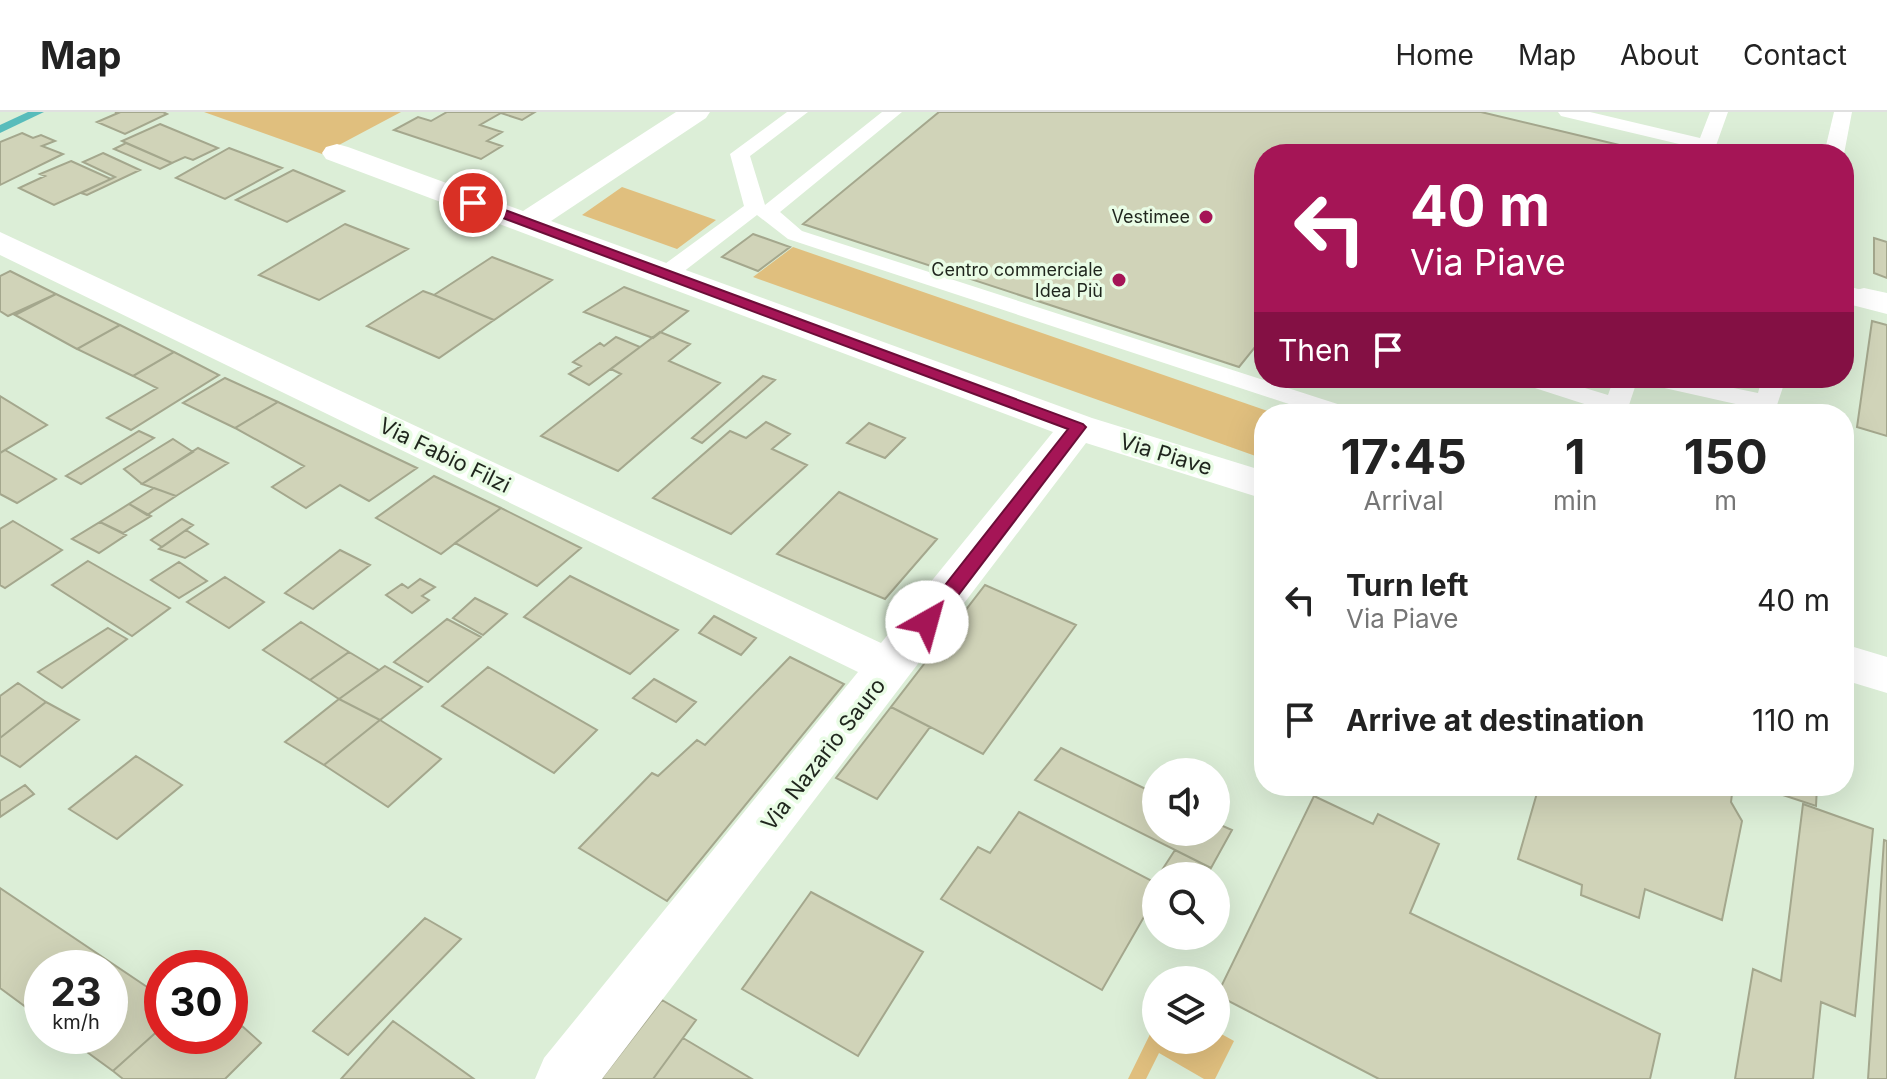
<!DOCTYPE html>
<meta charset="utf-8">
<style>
:root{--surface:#fff;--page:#f2f2f2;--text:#222;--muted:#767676;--line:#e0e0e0}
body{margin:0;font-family:Inter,sans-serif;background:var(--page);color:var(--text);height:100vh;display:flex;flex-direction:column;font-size:30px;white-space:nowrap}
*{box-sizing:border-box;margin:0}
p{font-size:26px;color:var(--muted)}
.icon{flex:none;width:44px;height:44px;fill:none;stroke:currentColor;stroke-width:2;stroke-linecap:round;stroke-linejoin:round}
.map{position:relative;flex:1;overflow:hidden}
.panel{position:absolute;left:1254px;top:292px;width:600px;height:392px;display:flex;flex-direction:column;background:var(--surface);border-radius:32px;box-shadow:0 8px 32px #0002}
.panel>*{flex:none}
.hud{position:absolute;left:1254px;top:32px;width:600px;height:244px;border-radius:32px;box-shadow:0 8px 32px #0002;background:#a51556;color:#fff;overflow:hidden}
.tools{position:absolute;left:1142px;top:646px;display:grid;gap:16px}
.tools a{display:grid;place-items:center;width:88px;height:88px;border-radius:50%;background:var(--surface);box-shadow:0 8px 32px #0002;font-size:40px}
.speed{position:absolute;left:24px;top:838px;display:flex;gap:16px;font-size:40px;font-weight:700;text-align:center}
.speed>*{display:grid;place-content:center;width:104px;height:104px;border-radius:50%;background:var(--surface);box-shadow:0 8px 32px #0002;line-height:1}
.speed small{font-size:20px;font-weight:400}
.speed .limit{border:12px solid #d22;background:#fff;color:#111}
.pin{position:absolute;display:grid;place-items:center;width:68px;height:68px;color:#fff;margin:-34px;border:4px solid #fff;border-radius:50%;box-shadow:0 2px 8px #0007}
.me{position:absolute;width:88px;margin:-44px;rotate:38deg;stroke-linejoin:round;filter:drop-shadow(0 0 6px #0008)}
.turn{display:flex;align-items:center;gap:28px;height:168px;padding:0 24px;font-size:36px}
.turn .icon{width:104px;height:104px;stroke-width:2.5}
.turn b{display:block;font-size:56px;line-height:68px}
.then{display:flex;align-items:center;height:76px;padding:0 24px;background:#0003;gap:16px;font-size:30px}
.eta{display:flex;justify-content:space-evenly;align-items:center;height:136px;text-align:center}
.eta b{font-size:48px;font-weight:700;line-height:56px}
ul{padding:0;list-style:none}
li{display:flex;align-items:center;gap:24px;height:120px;padding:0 24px}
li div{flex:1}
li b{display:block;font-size:30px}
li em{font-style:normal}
header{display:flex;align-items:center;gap:48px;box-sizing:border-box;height:112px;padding:0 40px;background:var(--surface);border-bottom:2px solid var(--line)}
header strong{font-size:38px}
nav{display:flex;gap:44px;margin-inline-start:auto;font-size:28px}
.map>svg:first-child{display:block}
.green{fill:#e0bf7e}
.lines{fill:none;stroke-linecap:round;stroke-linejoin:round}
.stream{fill:#58bcbb;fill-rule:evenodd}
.building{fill:#d0d3b8;stroke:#a4a78d;stroke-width:2}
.lane{fill:#fff;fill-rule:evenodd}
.street{fill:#fff;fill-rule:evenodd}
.route{fill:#a51556;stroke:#6b0e38;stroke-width:2}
.poi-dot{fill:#a51556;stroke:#e9fce5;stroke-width:3}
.labels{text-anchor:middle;stroke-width:7;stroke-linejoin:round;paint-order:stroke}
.far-poi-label{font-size:18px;fill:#1f251d;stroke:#e9fce5;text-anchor:end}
.street-label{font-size:22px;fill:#1f251d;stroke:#e9fce5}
</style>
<header>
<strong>Map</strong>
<nav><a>Home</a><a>Map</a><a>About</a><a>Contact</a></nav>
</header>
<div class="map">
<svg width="1887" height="967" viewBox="0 0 1887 967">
<rect width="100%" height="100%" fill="#dceed7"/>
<!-- green -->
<path class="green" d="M204 0H401L322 42Z
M622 75 716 108 677 137 582 103Z
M793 135 1276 302H1264V347L753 165Z
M1156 910V928H1216V919L1234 929 1215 967H1204L1159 941 1146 967H1128Z"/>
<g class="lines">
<!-- stream -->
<path class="stream" d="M28 0H44L0 21V13Z"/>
</g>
<!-- building -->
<path class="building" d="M115 0H163L167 2 125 22 97 10 118 1Z
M447 0H535L522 8 501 1 480 13 502 20 487 29 502 34 481 47 394 18 418 5 431 9Z
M939 0H1481L1636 37 1634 42H1264V224L1239 255 803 112Z
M160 12 218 36 193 48 185 45 172 51 122 29Z
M22 21 33 26 41 23 55 29 42 34 63 42 0 73V30Z
M126 31 172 51 160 57 114 37Z
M229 36 282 56 225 87 176 66Z
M103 41 140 58 87 83 81 81 115 65 83 50Z
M71 49 111 67 54 93 19 76 45 64 40 62Z
M293 58 344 79 287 110 236 88Z
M345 112 408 137 319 188 259 163Z
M753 122 790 135 758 159 722 145Z
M1874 126 1887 130V166L1874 161Z
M492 145 552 168 494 208 434 183Z
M10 159 56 182 8 204 0 199V164Z
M624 175 688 199 653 226 584 200Z
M423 179 434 183 494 208 439 246 367 214Z
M56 182 120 213 77 237 15 203Z
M1872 209 1887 213V324L1857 315Z
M120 213 174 240 133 264 77 237Z
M660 220 690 232 669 249 720 271 618 359 541 324 621 262 611 257Z
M616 225 640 235 589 273 569 262 581 254 573 250 600 231 604 234Z
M174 240 219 263 131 318 107 306 157 276 133 264Z
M763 264 775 268 702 331 692 326Z
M225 266 278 290 235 316 183 291Z
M0 284 47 313 0 341Z
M278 290 417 356 369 389 340 373 306 396 272 375 304 354 235 316Z
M766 310 790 322 772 337 807 353 731 422 653 386 730 319 746 326Z
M869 311 905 326 885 346 847 331Z
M139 319 154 326 81 372 66 364Z
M173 327 193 340 142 372 124 357Z
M198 336 228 351 176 384 142 372Z
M5 338 56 367 17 391 0 382V341Z
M434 364 501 396 441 442 376 406Z
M154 376 176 384 147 403 129 392Z
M839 380 937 427 885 487 777 442Z
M129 392 151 404 123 421 100 410Z
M501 396 581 436 537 474 455 431Z
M182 407 193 413 162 435 151 428Z
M13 409 62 438 5 476 0 473V417Z
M100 410 126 423 99 441 72 427Z
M186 418 208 432 185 446 159 437Z
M340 438 370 453 313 497 285 481Z
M88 449 170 496 132 524 52 473Z
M179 450 207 469 179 486 151 468Z
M570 464 678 518 630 562 524 505Z
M225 465 264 490 229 516 187 490Z
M420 467 435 475 422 484 429 488 412 501 386 483 402 472 408 476Z
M985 473 1076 513 983 642 891 595Z
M475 486 507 502 483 523 453 506Z
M714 504 756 526 741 543 699 521Z
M447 507 481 525 428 570 394 550Z
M301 510 349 540 310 568 263 538Z
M108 516 127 527 62 576 38 560Z
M349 540 379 558 339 587 310 568Z
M790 545 844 572 667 789 579 736 652 661 658 664 697 628 705 633Z
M385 554 422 575 380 608 339 587Z
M488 555 597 618 554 661 442 594Z
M654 567 696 590 676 610 633 586Z
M18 571 46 590 0 626V584Z
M339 587 380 608 324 653 285 630Z
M46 590 79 608 20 655 0 643V626Z
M891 595 930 615 877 687 836 666Z
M380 608 441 647 388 695 324 653Z
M1061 636 1156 682V720H1216V711L1232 718 1211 756 1035 668Z
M136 644 182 673 117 727 69 697Z
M25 673 34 682 0 705V689Z
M1539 674H1733L1731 690 1742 709 1722 808 1645 777 1639 806 1581 783 1582 773 1518 747Z
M1756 674H1817L1816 694Z
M1314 684 1373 712 1378 702 1439 732 1410 801 1660 922 1650 967H1379L1217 883Z
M1803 692 1873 717 1855 904 1821 890 1813 967H1735L1753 857 1781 869Z
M1019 700 1156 771V784L1102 878 941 787 978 735 990 741Z
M1884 728 1887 729V967H1868Z
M1175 738 1211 756 1206 764H1166L1160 761Z
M0 776 162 885V915L113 959 65 924H110V856H42V907L0 876Z
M811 780 923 840 858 944 742 877Z
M425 806 461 827 348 943 313 919Z
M662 888 696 908 653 967H601Z
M393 909 474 967H341Z
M242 914 261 931 225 967H123L113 959 162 915V924H217L225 930Z
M683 926 752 967H653Z"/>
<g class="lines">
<!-- lane -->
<path class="lane" d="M787 0H808L750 44 765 93 882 0H902L780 100 802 119 1353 297 1356 302H1319L788 127 757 103 674 167H658L655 162 658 157 744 94 730 42Z
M1558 0H1590L1700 26 1710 0H1728L1713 42H1693L1696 36 1561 4Z
M1834 0H1852L1844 42H1824Z
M1844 173 1872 181 1875 186 1864 193 1844 187Z
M1515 266H1552L1608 283 1614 266H1638L1626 302H1602L1603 298 1519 271Z
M1639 266H1685L1758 281 1762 266H1786L1776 296 1767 299 1651 273 1643 271Z"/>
<!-- street -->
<path class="street" d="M676 0H710L706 6 551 109 1092 306 1264 359V387L1086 331 602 967H535L544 946 858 560 0 143V120L881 531 1053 320 326 47 322 41 326 35 337 32 348 35 523 99Z
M1864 176 1887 181V202L1852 193 1847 186 1852 179Z
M1844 532 1887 545V581L1844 568Z"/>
</g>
<!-- route -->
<path class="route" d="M468 88H478L1083 312 1086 315 934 515H920L918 510 920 505 1068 317 468 93Z"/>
<!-- markers -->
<g class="poi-dot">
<circle cx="1206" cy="105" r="8"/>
<circle cx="1119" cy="168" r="8"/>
</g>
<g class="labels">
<!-- far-poi labels -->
<g class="far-poi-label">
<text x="1190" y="111">Vestimee</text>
<text x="1103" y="164">Centro commerciale<tspan x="1103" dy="21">Idea Più</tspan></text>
</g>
<!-- street labels -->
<g class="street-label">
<text transform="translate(1166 342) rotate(17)" y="8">Via Piave</text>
<text transform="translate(445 343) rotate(26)" y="8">Via Fabio Filzi</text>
<text transform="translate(823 642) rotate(-52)" y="8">Via Nazario Sauro</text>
</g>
</g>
</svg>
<div class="tools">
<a><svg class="icon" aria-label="sound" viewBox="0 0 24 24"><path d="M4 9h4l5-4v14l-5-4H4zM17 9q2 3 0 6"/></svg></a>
<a><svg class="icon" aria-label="search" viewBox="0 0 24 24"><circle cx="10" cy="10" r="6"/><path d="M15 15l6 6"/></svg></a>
<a><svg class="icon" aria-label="layers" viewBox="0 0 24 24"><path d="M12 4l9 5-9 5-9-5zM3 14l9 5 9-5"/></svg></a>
</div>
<div class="speed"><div>23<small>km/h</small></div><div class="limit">30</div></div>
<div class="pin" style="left:473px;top:91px;background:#d93025"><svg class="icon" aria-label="arrive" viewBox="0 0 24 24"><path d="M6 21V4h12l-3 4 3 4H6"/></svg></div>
<svg class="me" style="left:927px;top:510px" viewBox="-20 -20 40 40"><circle r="19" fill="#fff"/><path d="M0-13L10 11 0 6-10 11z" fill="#a51556"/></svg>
<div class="hud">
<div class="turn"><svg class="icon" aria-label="left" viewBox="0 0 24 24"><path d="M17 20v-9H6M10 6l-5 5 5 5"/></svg><div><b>40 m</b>Via Piave</div></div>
<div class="then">Then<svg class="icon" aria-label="arrive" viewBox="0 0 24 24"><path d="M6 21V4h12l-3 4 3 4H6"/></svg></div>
</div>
<section class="panel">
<div class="eta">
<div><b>17:45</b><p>Arrival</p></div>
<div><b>1</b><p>min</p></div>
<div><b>150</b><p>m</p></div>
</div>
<ul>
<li><svg class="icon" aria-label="left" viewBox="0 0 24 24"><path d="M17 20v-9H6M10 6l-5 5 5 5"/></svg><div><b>Turn left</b><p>Via Piave</p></div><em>40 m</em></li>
<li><svg class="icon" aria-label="arrive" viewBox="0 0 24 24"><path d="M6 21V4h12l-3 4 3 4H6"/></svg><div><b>Arrive at destination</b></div><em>110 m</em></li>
</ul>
</section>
</div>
